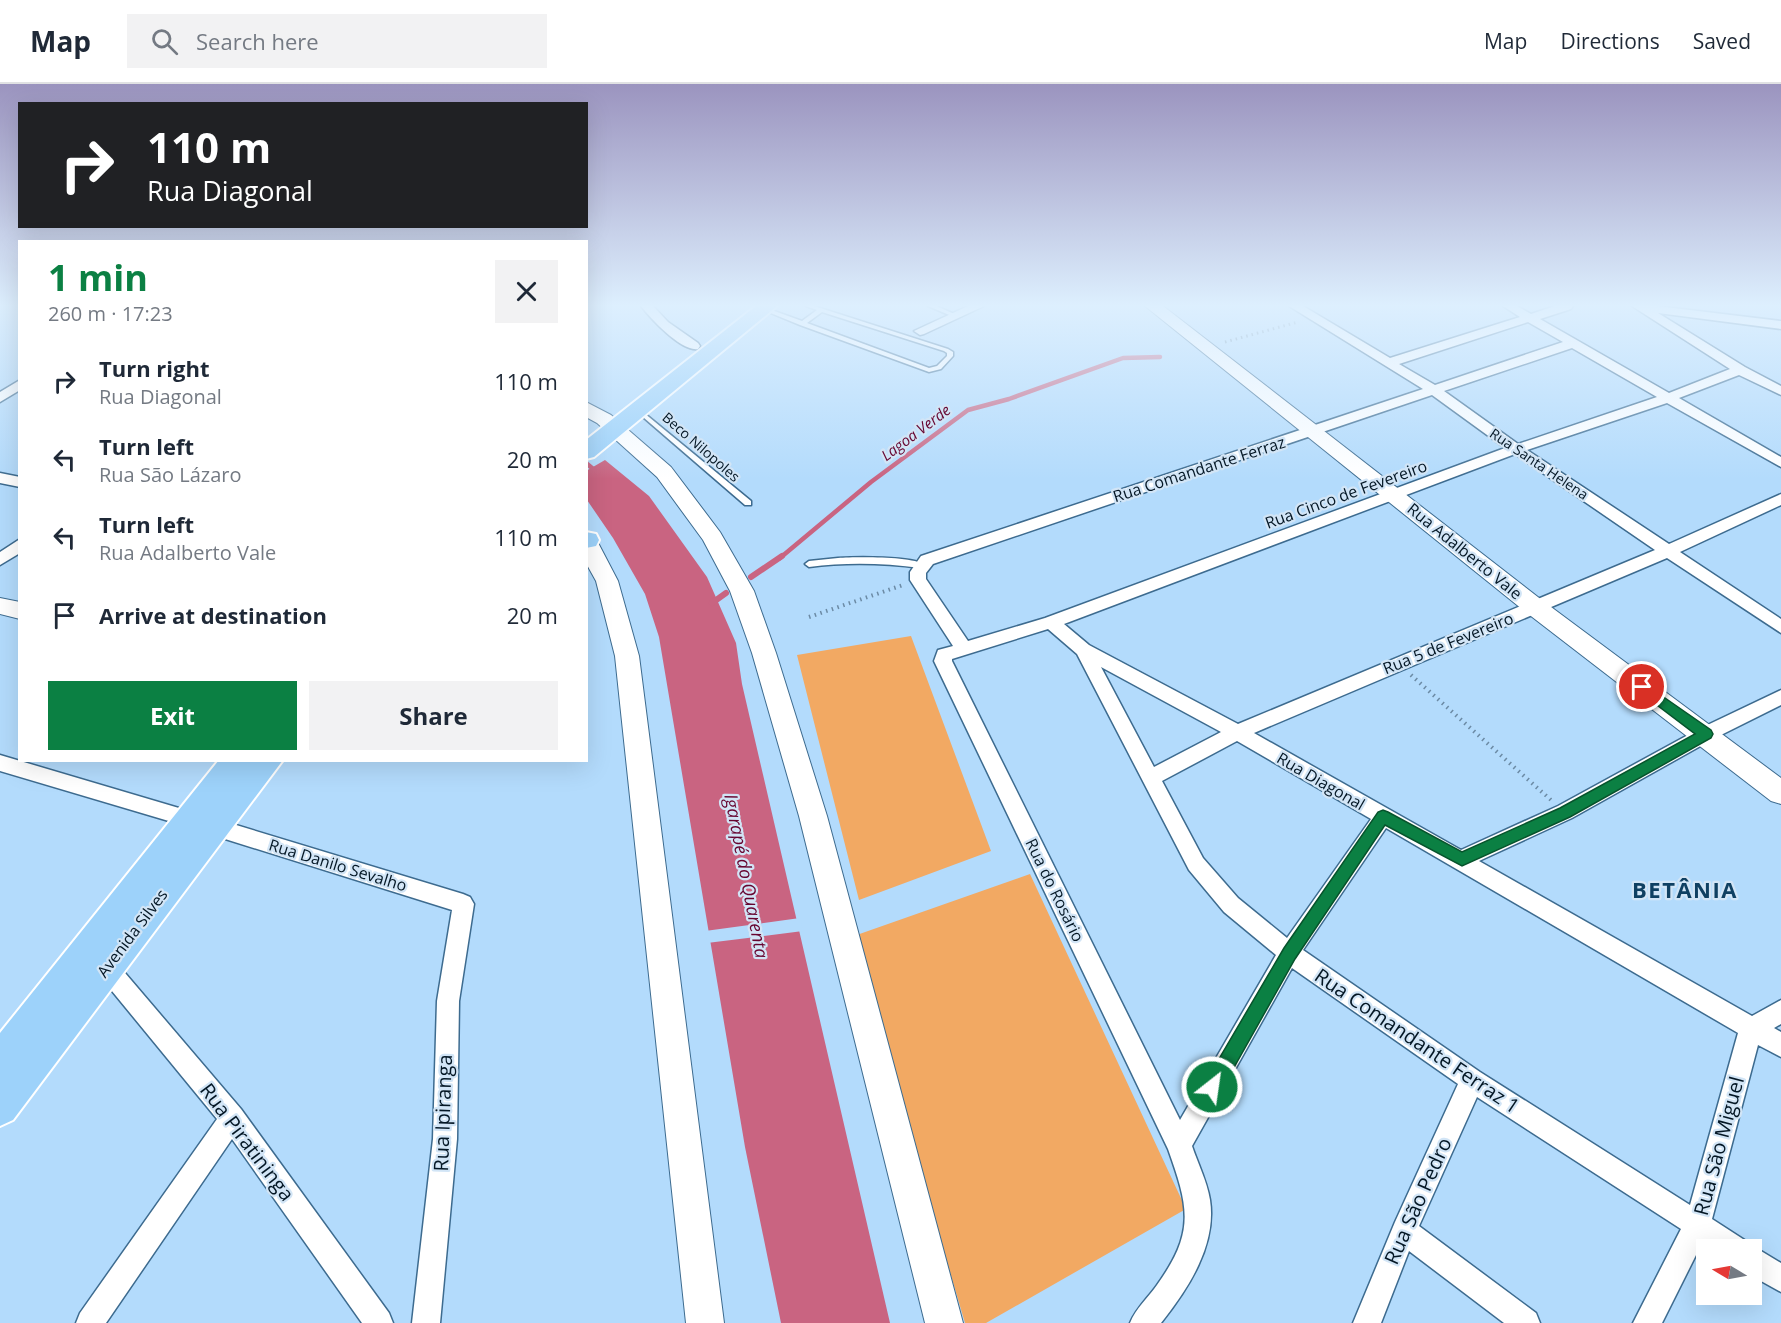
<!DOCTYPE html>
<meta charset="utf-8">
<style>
:root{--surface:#fff;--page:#f2f2f3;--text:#1f2937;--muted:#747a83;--line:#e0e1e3;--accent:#0b8043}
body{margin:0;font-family:"Open Sans",sans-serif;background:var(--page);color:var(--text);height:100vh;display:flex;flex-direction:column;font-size:22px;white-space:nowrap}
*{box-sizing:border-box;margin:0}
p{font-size:20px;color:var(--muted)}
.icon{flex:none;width:33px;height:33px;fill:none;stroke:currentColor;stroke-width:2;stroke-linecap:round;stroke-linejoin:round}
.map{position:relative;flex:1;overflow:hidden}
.sheet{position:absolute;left:18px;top:156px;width:570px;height:522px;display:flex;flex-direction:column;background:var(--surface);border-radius:0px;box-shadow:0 6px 24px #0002}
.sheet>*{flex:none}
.guide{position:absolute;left:18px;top:18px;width:570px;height:126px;border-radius:0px;box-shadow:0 6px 24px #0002;background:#202124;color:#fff;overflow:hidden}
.needle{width:39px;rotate:280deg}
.buttons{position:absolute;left:1696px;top:1155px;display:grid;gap:12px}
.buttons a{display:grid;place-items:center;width:66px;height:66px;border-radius:0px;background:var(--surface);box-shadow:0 6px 24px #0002;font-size:30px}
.pin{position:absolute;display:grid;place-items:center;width:51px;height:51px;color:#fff;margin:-26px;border:3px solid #fff;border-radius:50%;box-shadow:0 2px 6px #0007}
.me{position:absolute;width:66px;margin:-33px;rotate:30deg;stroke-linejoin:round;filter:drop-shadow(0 0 4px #0008)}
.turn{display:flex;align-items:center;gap:21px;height:126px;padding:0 30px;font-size:27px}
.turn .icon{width:78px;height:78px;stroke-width:2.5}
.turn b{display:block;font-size:42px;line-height:51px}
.round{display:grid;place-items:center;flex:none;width:63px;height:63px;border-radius:0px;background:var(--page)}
.summary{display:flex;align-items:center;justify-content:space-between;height:102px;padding:0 30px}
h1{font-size:36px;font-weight:700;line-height:45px;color:var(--accent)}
.primary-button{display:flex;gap:12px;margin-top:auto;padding:12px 30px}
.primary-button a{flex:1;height:69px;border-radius:0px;background:var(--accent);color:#fff;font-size:24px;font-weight:700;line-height:69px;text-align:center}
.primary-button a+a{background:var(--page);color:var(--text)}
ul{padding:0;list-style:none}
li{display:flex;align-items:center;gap:18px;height:78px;padding:0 30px}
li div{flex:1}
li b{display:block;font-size:22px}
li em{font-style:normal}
header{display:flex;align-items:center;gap:36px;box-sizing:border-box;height:84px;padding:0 30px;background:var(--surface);border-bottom:2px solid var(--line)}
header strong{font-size:28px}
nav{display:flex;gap:33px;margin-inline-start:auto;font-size:21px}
.search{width:420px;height:54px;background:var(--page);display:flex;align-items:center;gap:15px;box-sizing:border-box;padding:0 21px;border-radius:0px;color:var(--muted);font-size:22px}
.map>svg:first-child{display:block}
.green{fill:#f2a963}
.water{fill:#c96481}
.pier{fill:#b3dbfc}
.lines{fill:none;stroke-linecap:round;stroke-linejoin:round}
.stream-far1{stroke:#c96481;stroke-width:4.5}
.stream{stroke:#c96481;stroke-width:6}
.lane-casing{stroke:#3d6b8f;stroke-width:3}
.street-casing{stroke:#3d6b8f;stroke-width:3}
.secondary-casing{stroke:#3d6b8f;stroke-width:2}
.primary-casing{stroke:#fff;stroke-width:4}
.path-far1{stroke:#6c8ba5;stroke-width:3;stroke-dasharray:1.5 4;stroke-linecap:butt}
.path{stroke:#6c8ba5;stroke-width:4;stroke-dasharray:1.5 4.5;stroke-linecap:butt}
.lane{fill:#fff;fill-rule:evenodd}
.street{fill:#fff;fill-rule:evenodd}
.secondary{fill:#fff;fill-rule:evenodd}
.primary{fill:#9dd2fa;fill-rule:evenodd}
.route{fill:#0b8043;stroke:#07532c;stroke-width:1.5}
.labels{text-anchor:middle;stroke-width:4.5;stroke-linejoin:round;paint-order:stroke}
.far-street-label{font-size:14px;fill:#041725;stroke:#d2e5f6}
.far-water-label{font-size:15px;font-style:italic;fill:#66042f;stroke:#d2e5f6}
.street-label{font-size:16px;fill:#041725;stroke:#d2e5f6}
.water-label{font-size:18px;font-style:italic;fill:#66042f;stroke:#d2e5f6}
.near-street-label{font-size:20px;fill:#041725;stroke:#d2e5f6}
.district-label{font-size:22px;font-weight:bold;letter-spacing:1.5px;fill:#0f4062;stroke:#d2e5f6}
</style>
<header>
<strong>Map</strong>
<div class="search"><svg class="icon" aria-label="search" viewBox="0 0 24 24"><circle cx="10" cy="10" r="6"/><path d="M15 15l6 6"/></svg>Search here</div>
<nav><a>Map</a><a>Directions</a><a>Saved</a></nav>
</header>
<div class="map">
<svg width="1781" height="1239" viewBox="0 0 1781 1239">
<rect width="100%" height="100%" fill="#b3dbfc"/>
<!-- green -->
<path class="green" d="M911 552 991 767 859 816 797 571Z
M1030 790 1186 1125 986 1239H965L851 853Z"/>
<!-- water -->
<path class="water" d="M605 376 649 412 707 493 736 559 742 600 890 1239H781L745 1063 659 553 645 510 613 454 587 416 586 387Z"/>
<!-- pier -->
<path class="pier" d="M800 834 803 847 707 859 705 847Z"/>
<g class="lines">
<!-- stream-far1 -->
<path class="stream-far1" d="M586 379 598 389
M780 474 871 398 968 326 1009 315 1123 274 1160 273"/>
<!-- stream -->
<path class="stream" d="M751 493 782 472
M712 519 726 509"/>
<!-- lane casing -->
<g class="lane-casing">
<path id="lane" d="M806 222H814L948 265 953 268V272L941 285 929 288 800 241 761 225 766 224 802 237 817 226ZM822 228 944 267 947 269V272L937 282 929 284 807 239Z
M928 222H936L959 232 954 233Z
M638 324 751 417V421H745L636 327V325Z
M838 474C856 473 912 472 925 481L921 484C883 479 847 478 809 483L805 480 809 477Z"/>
</g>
<!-- street casing -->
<g class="street-casing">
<path id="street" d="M641 222H653L668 238 698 259 700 262 698 265C682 268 651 235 641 222Z
M968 222H984L924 250 920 251 914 247Z
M1289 222H1303L1390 274 1520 233 1503 222H1517L1531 230 1555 222H1573L1571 225 1540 235 1669 309 1730 285 1632 222H1657L1781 237V245L1658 229 1745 283 1781 302V311L1739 291 1679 314 1781 373V383L1667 319 1527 366 1669 460 1781 410V421L1680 468 1781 535V549L1667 474 1254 649 1461 766 1558 722 1699 645 1781 606V621L1713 655 1572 734 1479 777 1752 932 1781 916V940L1774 944 1781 948V973L1758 961 1712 1135 1746 1157 1749 1164 1761 1167 1781 1179V1208L1752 1192V1166H1713L1702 1159 1662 1239H1633L1681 1145 1477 1013 1419 1142 1536 1229 1540 1239H1504L1409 1167 1381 1239H1353L1395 1138 1458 1000 1292 884 1192 1062C1198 1080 1207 1097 1210 1116 1217 1161 1188 1205 1161 1239H1130C1136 1224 1148 1214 1157 1201 1195 1148 1189 1124 1168 1065L934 577 938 566 953 562 910 496V488L921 472 1423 305ZM1528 238 1563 258 1435 301 1399 280ZM1572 264 1657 313 1518 360 1444 307ZM1432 311 1505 364 1045 534 968 557 926 495V489L933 480ZM1515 370 1655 466 1238 640 1089 561 1064 540ZM1048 545 1077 570 1189 786 1224 828 1276 871 1180 1036 952 577V575ZM1101 583 1221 648 1154 683ZM1237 657 1371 735 1287 854 1238 814 1203 774 1162 697ZM1386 744 1738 949 1690 1121 1480 988 1303 866Z
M20 296V306L0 318V308Z
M0 389 20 393V403L0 399Z
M20 455V469L0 481V468Z
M0 671 189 727 196 729 199 735 196 741 189 743 0 687Z
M213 734 463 810 470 813 474 820 459 917 457 1055 440 1239H412L433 1055 437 917 452 826 206 749 203 743 206 737Z
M106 873 114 876 241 1025 389 1229 393 1239H362L232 1055 106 1239H76L80 1229 217 1035 98 890 95 883 98 876Z"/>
</g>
<!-- secondary casing -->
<g class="secondary-casing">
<path id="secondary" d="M1145 222H1163L1543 517 1781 694V720L1771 717 1527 529Z
M586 318 611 331 671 383 720 448 754 507 776 569 827 732 963 1239H925L799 732 752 569 730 507 703 456 657 393 597 339 586 333Z
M586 449 594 451 618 497 639 572 724 1239H686L615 572 596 497 586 479Z
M0 514 20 518V535L0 530Z"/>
</g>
<!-- primary casing -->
<g class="primary-casing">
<path id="primary" d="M756 222H777L594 373 586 375V356Z
M586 448 596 450 599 456 596 462 586 464Z
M219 676H283L13 1036 0 1042V949Z"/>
</g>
<!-- path-far1 -->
<path class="path-far1" d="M1225 258 1298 238"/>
<!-- path -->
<path class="path" d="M809 533 903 501
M1411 591 1551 716"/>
<!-- lane -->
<use href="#lane" class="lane"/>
<!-- street -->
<use href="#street" class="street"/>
<!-- secondary -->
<use href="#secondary" class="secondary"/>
<!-- primary -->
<use href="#primary" class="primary"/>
</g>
<!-- sky -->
<linearGradient id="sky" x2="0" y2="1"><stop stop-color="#9b94bf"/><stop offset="0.56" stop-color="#ddeffe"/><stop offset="1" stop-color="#ddeffe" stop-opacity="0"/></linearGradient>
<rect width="1781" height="395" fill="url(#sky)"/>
<!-- route -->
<path class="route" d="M1642 598 1711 646 1713 650 1711 654 1570 733 1462 782 1385 741 1295 875 1219 1010 1212 1012 1206 1010 1203 1003 1206 997 1284 864 1378 728 1383 726 1388 728 1462 768 1560 724 1695 650 1637 606 1635 603Z"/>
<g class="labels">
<!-- far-street labels -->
<g class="far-street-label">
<text transform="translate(701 363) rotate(41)" y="5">Beco Nilopoles</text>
<text transform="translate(1539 380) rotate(34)" y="5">Rua Santa Helena</text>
</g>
<!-- far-water labels -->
<g class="far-water-label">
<text transform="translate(916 349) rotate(-37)" y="5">Lagoa Verde</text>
</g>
<!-- street labels -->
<g class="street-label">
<text transform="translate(1199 385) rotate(-18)" y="6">Rua Comandante Ferraz</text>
<text transform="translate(1346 410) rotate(-20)" y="6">Rua Cinco de Fevereiro</text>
<text transform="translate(1465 467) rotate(39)" y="6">Rua Adalberto Vale</text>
<text transform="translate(1448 559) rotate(-22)" y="6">Rua 5 de Fevereiro</text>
<text transform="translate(1321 697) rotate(30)" y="6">Rua Diagonal</text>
<text transform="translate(338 781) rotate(17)" y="6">Rua Danilo Sevalho</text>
<text transform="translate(1055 806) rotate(64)" y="6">Rua do Rosário</text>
<text transform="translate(132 849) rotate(-53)" y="6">Avenida Silves</text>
</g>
<!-- water labels -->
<g class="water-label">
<text transform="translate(746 792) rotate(79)" y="6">Igarapé do Quarenta</text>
</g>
<!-- near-street labels -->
<g class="near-street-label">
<text transform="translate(1417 957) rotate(34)" y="7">Rua Comandante Ferraz 1</text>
<text transform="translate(443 1029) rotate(-88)" y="7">Rua Ipiranga</text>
<text transform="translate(247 1058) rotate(53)" y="7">Rua Piratininga</text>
<text transform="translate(1719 1062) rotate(-75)" y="7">Rua São Miguel</text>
<text transform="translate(1418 1117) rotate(-66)" y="7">Rua São Pedro</text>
</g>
<!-- district labels -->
<g class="district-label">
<text x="1685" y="814">BETÂNIA</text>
</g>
</g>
</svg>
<div class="buttons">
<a><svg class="needle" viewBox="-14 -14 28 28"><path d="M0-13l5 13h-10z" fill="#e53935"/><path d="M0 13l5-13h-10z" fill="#747a83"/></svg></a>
</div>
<div class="pin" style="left:1642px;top:603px;background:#d93025"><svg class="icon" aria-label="arrive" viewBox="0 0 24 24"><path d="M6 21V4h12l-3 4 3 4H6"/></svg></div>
<svg class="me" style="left:1212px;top:1003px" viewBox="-20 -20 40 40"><circle r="17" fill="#0b8043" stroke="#fff" stroke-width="3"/><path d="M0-11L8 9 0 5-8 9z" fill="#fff"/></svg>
<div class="guide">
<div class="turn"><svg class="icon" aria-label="right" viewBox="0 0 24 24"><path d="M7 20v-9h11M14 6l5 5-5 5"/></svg><div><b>110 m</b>Rua Diagonal</div></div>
</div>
<section class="sheet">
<div class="summary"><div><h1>1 min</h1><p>260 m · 17:23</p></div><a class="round"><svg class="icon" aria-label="close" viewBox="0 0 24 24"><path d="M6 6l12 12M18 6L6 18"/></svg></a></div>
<ul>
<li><svg class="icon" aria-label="right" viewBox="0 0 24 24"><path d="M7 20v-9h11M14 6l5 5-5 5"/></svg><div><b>Turn right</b><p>Rua Diagonal</p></div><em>110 m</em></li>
<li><svg class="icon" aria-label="left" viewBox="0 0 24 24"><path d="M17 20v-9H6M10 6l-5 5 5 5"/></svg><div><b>Turn left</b><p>Rua São Lázaro</p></div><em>20 m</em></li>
<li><svg class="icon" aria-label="left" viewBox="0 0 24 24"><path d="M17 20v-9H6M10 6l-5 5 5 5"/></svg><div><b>Turn left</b><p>Rua Adalberto Vale</p></div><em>110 m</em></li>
<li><svg class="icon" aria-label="arrive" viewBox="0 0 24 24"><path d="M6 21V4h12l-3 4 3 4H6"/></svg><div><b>Arrive at destination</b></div><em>20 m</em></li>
</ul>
<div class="primary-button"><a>Exit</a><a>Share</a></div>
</section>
</div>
